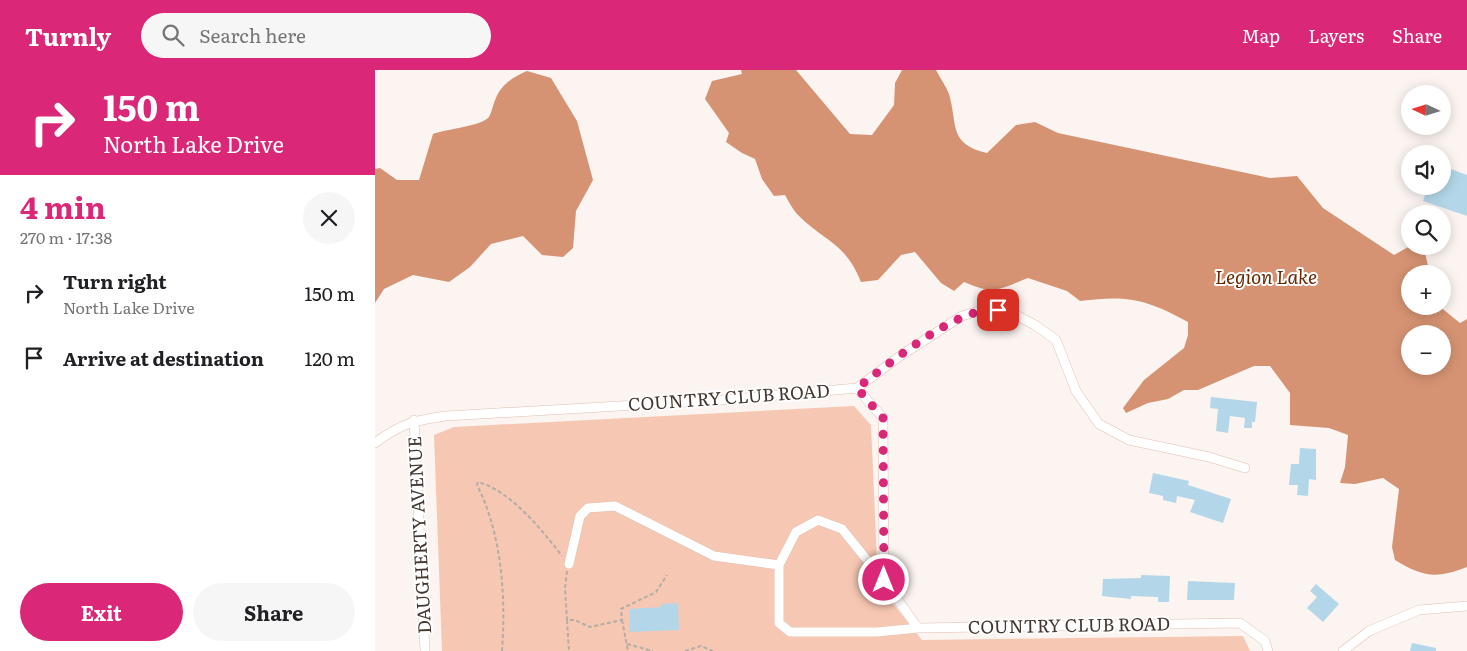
<!DOCTYPE html>
<meta charset="utf-8">
<style>
:root{--surface:#fff;--page:#f6f6f6;--text:#202124;--muted:#757577;--accent:#db2777}
body{margin:0;font-family:Literata,serif;background:var(--page);color:var(--text);height:100vh;display:flex;flex-direction:column;font-size:19px;white-space:nowrap}
*{box-sizing:border-box;margin:0}
p{font-size:16px;color:var(--muted)}
.icon{flex:none;width:28px;height:28px;fill:none;stroke:currentColor;stroke-width:2;stroke-linecap:round;stroke-linejoin:round}
.map{position:relative;flex:1;overflow:hidden}
.panel{display:flex;flex-direction:column;background:var(--surface);width:375px}
.panel>*{flex:none}
.guide{background:#db2777;color:#fff;overflow:hidden}
.needle{width:32px;rotate:274deg}
.buttons{position:absolute;left:1026px;top:15px;display:grid;gap:10px}
.buttons a{display:grid;place-items:center;width:50px;height:50px;border-radius:50%;background:var(--surface);box-shadow:0 2px 12px #0003;font-size:25px}
.pin{position:absolute;display:grid;place-items:center;width:42px;height:42px;color:#fff;margin:-21px;border-radius:10px;box-shadow:0 2px 8px #0006}
.me{position:absolute;width:55px;margin:-28px;rotate:0deg;stroke-linejoin:round;filter:drop-shadow(0 0 4px #0008)}
.turn{display:flex;align-items:center;gap:18px;height:105px;padding:0 20px;font-size:22px}
.turn .icon{width:65px;height:65px;stroke-width:2.5}
.turn b{display:block;font-size:35px;line-height:42px}
.round{display:grid;place-items:center;flex:none;width:52px;height:52px;border-radius:26px;background:var(--page)}
.head{display:flex;align-items:center;justify-content:space-between;height:85px;padding:0 20px}
h1{font-size:30px;font-weight:700;line-height:38px;color:var(--accent)}
.button{display:flex;gap:10px;margin-top:auto;padding:10px 20px}
.button a{flex:1;height:58px;border-radius:30px;background:var(--accent);color:#fff;font-size:20px;font-weight:700;line-height:58px;text-align:center}
.button a+a{background:var(--page);color:var(--text)}
ul{padding:0;list-style:none}
li{display:flex;align-items:center;gap:15px;height:65px;padding:0 20px}
li div{flex:1}
li b{display:block;font-size:19px}
li em{font-style:normal}
header{display:flex;align-items:center;gap:30px;box-sizing:border-box;height:70px;padding:0 25px;background:var(--accent);color:#fff}
header strong{font-size:24px}
nav{display:flex;gap:28px;margin-inline-start:auto;font-size:18px}
.search{width:350px;height:45px;background:var(--page);display:flex;align-items:center;gap:12px;box-sizing:border-box;padding:0 18px;border-radius:28px;color:var(--muted);font-size:19px}
main{display:flex;flex:1;min-height:0}
.map>svg:first-child{display:block}
.green{fill:#f6c8b3}
.water{fill:#d69373;fill-rule:evenodd}
.building{fill:#b3d7e8}
.lines{fill:none;stroke-linecap:round;stroke-linejoin:round}
.minor-casing{stroke:#e1beaf;stroke-width:10}
.path{stroke:#b5aca7;stroke-width:2;stroke-dasharray:4 2.5;stroke-linecap:butt}
.minor{stroke:#fff;stroke-width:9}
.route{stroke:#db2777;stroke-width:9;stroke-dasharray:0 16.2}
.labels{text-anchor:middle;stroke-width:4;stroke-linejoin:round;paint-order:stroke}
.street-label{font-size:18px;fill:#443730;stroke:#fff}
.water-label{font-size:19px;font-style:italic;fill:#662904;stroke:#fff}
</style>
<header>
<strong>Turnly</strong>
<div class="search"><svg class="icon" aria-label="search" viewBox="0 0 24 24"><circle cx="10" cy="10" r="6"/><path d="M15 15l6 6"/></svg>Search here</div>
<nav><a>Map</a><a>Layers</a><a>Share</a></nav>
</header>
<main>
<section class="panel">
<div class="guide">
<div class="turn"><svg class="icon" aria-label="right" viewBox="0 0 24 24"><path d="M7 20v-9h11M14 6l5 5-5 5"/></svg><div><b>150 m</b>North Lake Drive</div></div>
</div>
<div class="head"><div><h1>4 min</h1><p>270 m · 17:38</p></div><a class="round"><svg class="icon" aria-label="close" viewBox="0 0 24 24"><path d="M6 6l12 12M18 6L6 18"/></svg></a></div>
<ul>
<li><svg class="icon" aria-label="right" viewBox="0 0 24 24"><path d="M7 20v-9h11M14 6l5 5-5 5"/></svg><div><b>Turn right</b><p>North Lake Drive</p></div><em>150 m</em></li>
<li><svg class="icon" aria-label="arrive" viewBox="0 0 24 24"><path d="M6 21V4h12l-3 4 3 4H6"/></svg><div><b>Arrive at destination</b></div><em>120 m</em></li>
</ul>
<div class="button"><a>Exit</a><a>Share</a></div>
</section>
<div class="map">
<svg width="1092" height="581" viewBox="0 0 1092 581">
<rect width="100%" height="100%" fill="#fbf4f0"/>
<!-- green -->
<path class="green" d="M479 336 496 355 503 515 547 570 868 566 875 581H67L59 365 79 357Z"/>
<!-- water -->
<path class="water" d="M366 0H421L475 64 497 65 519 35 520 13 527 0H561C565 8 571 16 574 24 583 55 573 74 612 83L641 55 660 52 683 63 895 108 922 106 948 138 1019 185 1035 176 1049 179 1055 204H1035V236H1064L1085 253 1092 249V497C1061 509 1048 507 1020 490L1017 477 1024 419 1008 408 980 414 965 413 970 397 973 365 954 358 915 355V323L895 296H879L823 320H809L793 329 773 333 751 343 748 338 769 310 809 278 813 265V252C771 229 752 225 705 231L692 221 653 208C623 220 619 225 589 212L579 221 566 213 540 182 526 185 503 210 486 212C470 172 450 172 423 145 418 140 414 132 410 125L399 126 387 109 380 89 367 83 351 72 354 63 330 29 337 11 367 4ZM1035 264H1068V296H1035Z
M152 1 176 8 202 51 218 110 201 141 198 178 188 187 167 185 148 166 116 174 95 197 74 212 38 205 9 219 0 233V99L5 98 22 110H44L58 64C71 59 107 56 114 47 117 42 118 34 121 28 126 15 139 6 152 1Z"/>
<!-- building -->
<path class="building" d="M1068 96 1092 105V146L1048 131 1053 116H1068Z
M836 327 882 332 880 352H877V358H869L870 348 855 346 853 363 841 361 843 339 835 338Z
M925 378 941 379V410L934 409 933 426 922 425 923 415H914L916 394H924Z
M778 403 814 411 813 415 856 429 848 453 815 442 820 430 802 426 801 433 788 430V426L774 423Z
M766 505 795 506 794 532H783V527L756 526V529L727 526 728 509 766 508Z
M813 511 860 513 859 530H812Z
M941 514 964 534 948 552 932 538 942 527 935 521Z
M303 533 304 560 254 562 255 539 286 537V534Z
M1037 573 1061 578V581H1035Z"/>
<g class="lines">
<!-- minor casing -->
<g class="minor-casing">
<path id="minor" d="M482 318 525 286 587 246 613 238 633 241 660 255 681 270 701 321 724 354 754 370 834 387 870 398
M482 318 508 348 509 511 543 558
M39 350 50 581
M0 373C25 354 40 350 71 346L348 330 482 318
M194 494 205 446 213 438 240 436 339 486 404 495
M509 511 467 459 443 450 421 462 404 495V553L415 562H502L543 558 865 553 890 571 893 581
M968 581 994 561 1044 540 1092 536"/>
</g>
<!-- path -->
<path class="path" d="M192 501 190 518 192 550H200L215 557 247 550 246 539 281 522 292 505
M192 550 194 581
M247 550 253 581
M252 574 278 581
M127 581C131 527 127 464 102 415L103 412C136 421 167 460 187 486
M310 581 326 576 338 581"/>
<!-- minor -->
<use href="#minor" class="minor"/>
</g>
<g class="lines">
<!-- route -->
<path class="route" d="M509 510 508 348 482 318C514 294 584 235 623 240"/>
</g>
<g class="labels">
<!-- street labels -->
<g class="street-label">
<text transform="translate(354 328) rotate(-4)" y="6">COUNTRY CLUB ROAD</text>
<text transform="translate(45 465) rotate(-93)" y="6">DAUGHERTY AVENUE</text>
<text transform="translate(694 556) rotate(-1)" y="6">COUNTRY CLUB ROAD</text>
</g>
<!-- water labels -->
<g class="water-label">
<text x="891" y="214">Legion Lake</text>
</g>
</g>
</svg>
<div class="buttons">
<a><svg class="needle" viewBox="-14 -14 28 28"><path d="M0-13l5 13h-10z" fill="#e53935"/><path d="M0 13l5-13h-10z" fill="#757577"/></svg></a>
<a><svg class="icon" aria-label="sound" viewBox="0 0 24 24"><path d="M4 9h4l5-4v14l-5-4H4zM17 9q2 3 0 6"/></svg></a>
<a><svg class="icon" aria-label="search" viewBox="0 0 24 24"><circle cx="10" cy="10" r="6"/><path d="M15 15l6 6"/></svg></a>
<a>+</a>
<a>−</a>
</div>
<div class="pin" style="left:623px;top:240px;background:#d93025"><svg class="icon" aria-label="arrive" viewBox="0 0 24 24"><path d="M6 21V4h12l-3 4 3 4H6"/></svg></div>
<svg class="me" style="left:509px;top:510px" viewBox="-20 -20 40 40"><circle r="17" fill="#db2777" stroke="#fff" stroke-width="3"/><path d="M0-11L8 9 0 5-8 9z" fill="#fff"/></svg>
</div>
</main>
